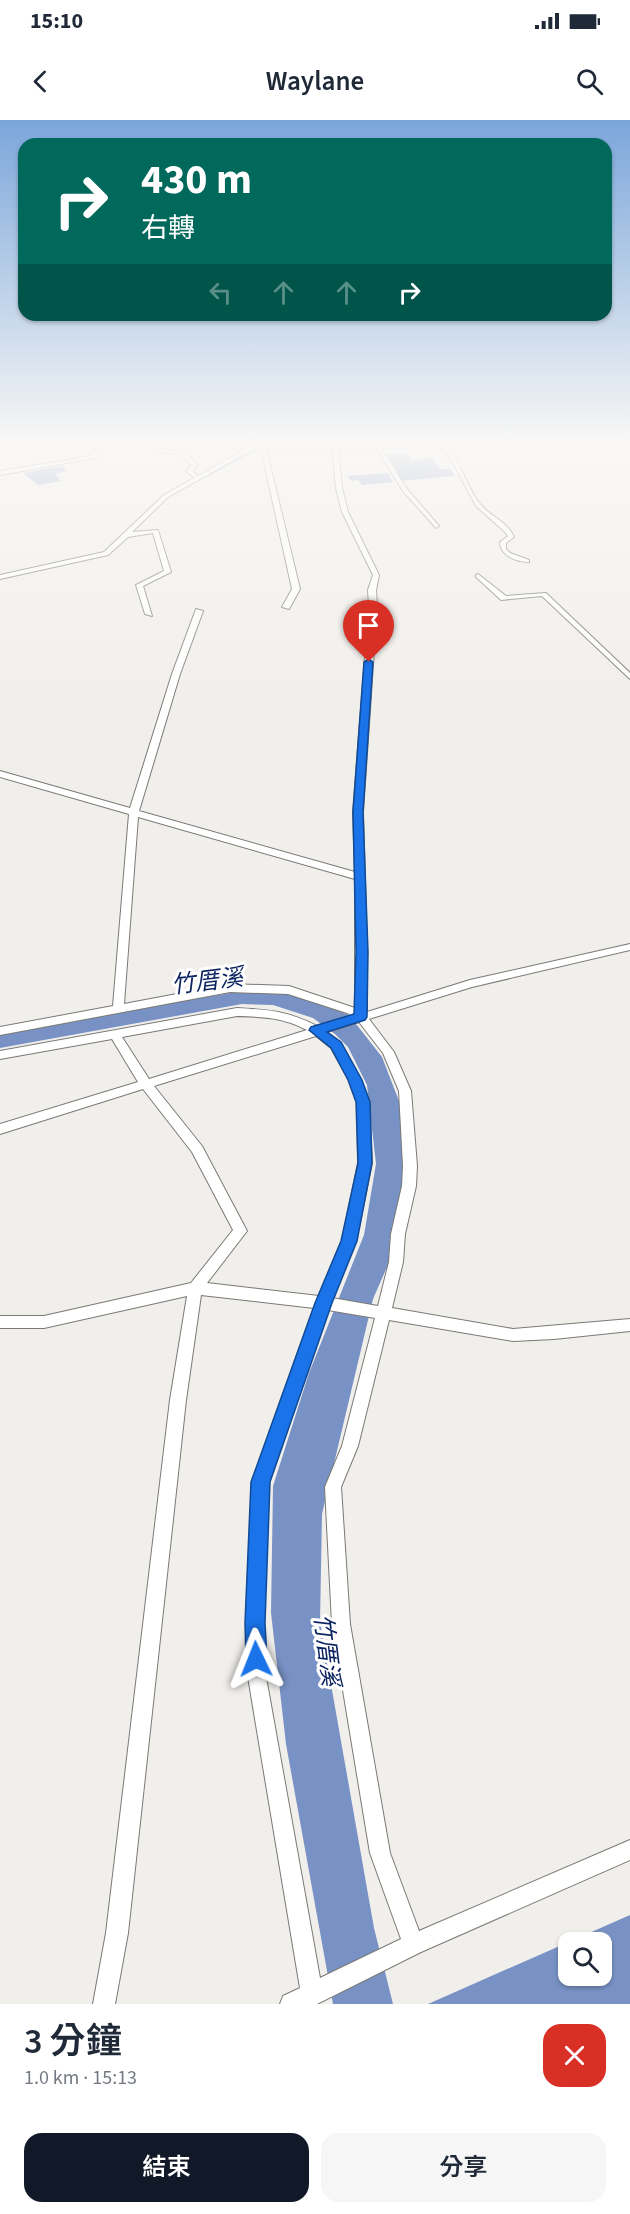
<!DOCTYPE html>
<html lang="zh-TW">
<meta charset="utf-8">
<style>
:root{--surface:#fff;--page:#f6f6f7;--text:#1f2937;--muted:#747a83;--accent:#111827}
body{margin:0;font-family:"Source Sans 3","Noto Sans TC",sans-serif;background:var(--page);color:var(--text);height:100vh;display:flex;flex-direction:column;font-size:22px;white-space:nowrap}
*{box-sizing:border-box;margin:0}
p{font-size:20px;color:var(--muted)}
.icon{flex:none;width:33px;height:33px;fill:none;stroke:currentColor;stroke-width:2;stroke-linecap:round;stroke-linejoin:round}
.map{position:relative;height:1884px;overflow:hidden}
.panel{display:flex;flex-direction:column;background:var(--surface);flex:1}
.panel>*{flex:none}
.banner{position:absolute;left:18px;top:18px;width:594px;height:183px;border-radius:18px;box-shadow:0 2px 4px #0004;background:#00695c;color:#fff;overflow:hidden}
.tools{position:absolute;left:558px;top:1812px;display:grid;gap:12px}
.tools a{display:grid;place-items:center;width:54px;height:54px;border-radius:12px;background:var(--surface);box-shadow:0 2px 4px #0004;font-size:30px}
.pin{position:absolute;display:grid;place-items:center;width:51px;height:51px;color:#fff;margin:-62px -26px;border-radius:50% 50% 50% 0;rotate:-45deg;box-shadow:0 0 6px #0007}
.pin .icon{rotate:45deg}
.me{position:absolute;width:66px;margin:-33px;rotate:358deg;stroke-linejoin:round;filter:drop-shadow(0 0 4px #0008)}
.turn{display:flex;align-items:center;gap:21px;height:126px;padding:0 24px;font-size:27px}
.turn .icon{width:78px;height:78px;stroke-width:2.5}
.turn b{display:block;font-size:42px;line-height:51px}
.lanes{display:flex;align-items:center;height:57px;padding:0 24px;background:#0003;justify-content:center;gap:30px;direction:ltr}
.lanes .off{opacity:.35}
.round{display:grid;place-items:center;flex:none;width:63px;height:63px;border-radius:18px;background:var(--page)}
.overview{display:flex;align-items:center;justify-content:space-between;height:102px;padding:0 24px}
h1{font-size:36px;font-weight:600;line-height:45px}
.cta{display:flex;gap:12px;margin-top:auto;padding:12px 24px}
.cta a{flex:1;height:69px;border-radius:18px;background:var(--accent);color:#fff;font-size:24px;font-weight:600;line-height:69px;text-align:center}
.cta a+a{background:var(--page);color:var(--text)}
.status{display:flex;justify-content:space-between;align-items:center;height:42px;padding:0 30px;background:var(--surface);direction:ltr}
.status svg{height:16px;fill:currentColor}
header{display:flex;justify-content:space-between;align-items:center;height:78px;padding:0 24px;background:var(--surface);font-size:27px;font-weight:600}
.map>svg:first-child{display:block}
.water{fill:#7992c5;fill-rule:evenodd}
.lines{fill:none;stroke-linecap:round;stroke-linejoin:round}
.stream{stroke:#7992c5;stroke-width:1.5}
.minor-casing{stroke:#7a7975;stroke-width:2}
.minor{fill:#fff;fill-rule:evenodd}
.route{fill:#1a73e8;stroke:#114b97;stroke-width:1.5}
.labels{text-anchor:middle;stroke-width:6;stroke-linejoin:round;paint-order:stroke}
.near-water-label{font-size:24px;font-style:italic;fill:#0c2460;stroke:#fff}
</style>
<div class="status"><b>15:10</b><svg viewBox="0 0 49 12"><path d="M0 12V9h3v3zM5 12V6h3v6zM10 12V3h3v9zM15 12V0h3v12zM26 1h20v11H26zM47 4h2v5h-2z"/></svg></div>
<header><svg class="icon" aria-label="back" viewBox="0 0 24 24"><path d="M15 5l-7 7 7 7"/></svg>Waylane<svg class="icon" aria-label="search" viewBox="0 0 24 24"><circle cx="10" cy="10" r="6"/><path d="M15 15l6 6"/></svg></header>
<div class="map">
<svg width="630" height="1884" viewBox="0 0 630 1884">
<rect width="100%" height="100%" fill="#f1efeb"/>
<!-- water -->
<path class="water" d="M406 333 411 339 405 341 432 338 440 349H451L454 356 399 361 387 343 395 341 387 342 382 335Z
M62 346 67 351 55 354 61 361 38 365 23 353Z
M388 353 393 362 362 365 358 360 351 361 347 356Z
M248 870 290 872 349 895 382 937 399 981 408 1037 394 1131 373 1179 322 1394 320 1502 374 1808 393 1884H333L286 1624 271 1493 273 1366 309 1253 364 1115 376 1044 367 965 348 927 335 914 313 898 273 885 242 884 0 928V912Z
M630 1795V1884H428ZM568 1822H602V1856H568Z"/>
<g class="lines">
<!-- stream -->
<path class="stream" d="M408 327 502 322
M168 376 258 329
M110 432 123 421"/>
<!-- minor casing -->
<g class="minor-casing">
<path id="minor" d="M100 322H106L95 338 0 355V351L91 336Z
M147 322H153V325L160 329 183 331 198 345 193 351 198 356 249 327 263 324 496 322 446 326C462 343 466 366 480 384 491 397 507 401 514 417L506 423V429L510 433 529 440V442C517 442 500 436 500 422L508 416 505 412 476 386 451 339 440 326 381 328 407 369 439 406 436 408 403 371 376 328H338L342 368 348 392 379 455 376 470 377 486 363 692 367 832V892L470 860 630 824V830L472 867 369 899 394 932 411 971 417 1046 416 1066 405 1114 403 1142 392 1188 513 1209 630 1199V1211L554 1219 513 1221 389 1200 358 1326 341 1367 350 1504 390 1733 419 1811 630 1720V1740L421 1832 317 1884H280L283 1876 300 1868 248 1557 246 1503 252 1362 314 1188 201 1175 186 1280 128 1813 115 1884H93L106 1813 170 1280 187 1176 44 1208H0V1196H44L191 1163 233 1110 192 1032 143 969 0 1014V1004L138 962 112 919 0 939V931L237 888C271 890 288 891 319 907L352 896 347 893 288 874 230 872 0 915V907L113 886 129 694 0 657V651L130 688 172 554 196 489 203 491 180 554 139 691 355 752 353 692 369 486 368 470 373 455 342 392 336 368 332 328H266L300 469 289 489 282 487 292 469 261 329 252 330 168 377 132 412 158 410 171 452 143 466 152 496 145 494 136 465 164 451 153 413 128 417 108 435 0 459V455L104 432 164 375 194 358 186 351 192 345 179 334 159 333 148 327ZM138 697 355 759V888L289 866 230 864 124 884ZM237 896C264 897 282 897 307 910L149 959 122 917ZM359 902 383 933 399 971 403 1046 402 1066 391 1114 389 1142 378 1186 332 1178 356 1121 372 1043 369 982 361 960 340 922 327 912ZM316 916 331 928 349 960 357 982 358 1043 342 1121 319 1176 207 1163 247 1111 202 1026 154 966ZM328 1190 375 1198 342 1326 325 1367 332 1504 370 1733 401 1819 320 1858 266 1557 264 1503 268 1362Z
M478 454 506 476 546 473 630 553V559L542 476 501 480 476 457V455Z"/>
</g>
<!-- minor -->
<use href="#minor" class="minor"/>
</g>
<!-- sky -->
<linearGradient id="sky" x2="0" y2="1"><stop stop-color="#7ba6da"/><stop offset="0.55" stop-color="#f9f8f6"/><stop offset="1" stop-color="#f9f8f6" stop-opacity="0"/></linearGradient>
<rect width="630" height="586" fill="url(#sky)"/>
<!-- route -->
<path class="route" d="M369 539 373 542 363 692 368 832 367 897 365 900 327 912 341 922 362 960 370 982 372 1043 357 1121 332 1183 270 1362 265 1503 267 1539 264 1547 256 1550 249 1547 246 1539 245 1503 251 1362 315 1183 341 1121 358 1043 356 982 348 960 331 928 309 910 311 907 354 894 356 832 353 692 364 542Z"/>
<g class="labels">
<!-- near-water labels -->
<g class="near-water-label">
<text transform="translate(207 861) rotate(-7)" y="8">竹厝溪</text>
<text transform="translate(327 1530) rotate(83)" y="8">竹厝溪</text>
</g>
</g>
</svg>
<div class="tools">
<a><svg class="icon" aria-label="search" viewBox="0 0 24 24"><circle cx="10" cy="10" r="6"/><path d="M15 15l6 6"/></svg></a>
</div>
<div class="pin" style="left:369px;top:542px;background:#d93025"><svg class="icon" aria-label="arrive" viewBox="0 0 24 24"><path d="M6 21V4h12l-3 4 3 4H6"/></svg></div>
<svg class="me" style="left:256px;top:1539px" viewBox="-20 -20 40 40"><path d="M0-17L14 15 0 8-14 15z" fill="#1a73e8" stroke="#fff" stroke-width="4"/></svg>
<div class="banner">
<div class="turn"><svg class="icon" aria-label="right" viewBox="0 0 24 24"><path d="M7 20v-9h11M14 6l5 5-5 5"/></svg><div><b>430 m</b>右轉</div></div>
<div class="lanes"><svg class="icon off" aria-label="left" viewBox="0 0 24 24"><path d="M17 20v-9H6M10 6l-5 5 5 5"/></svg><svg class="icon off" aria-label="ahead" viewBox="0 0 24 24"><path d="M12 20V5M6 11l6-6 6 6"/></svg><svg class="icon off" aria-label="ahead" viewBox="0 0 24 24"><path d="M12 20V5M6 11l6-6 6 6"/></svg><svg class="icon" aria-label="right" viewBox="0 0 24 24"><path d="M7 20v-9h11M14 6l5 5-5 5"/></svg></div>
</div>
</div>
<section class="panel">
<div class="overview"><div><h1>3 分鐘</h1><p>1.0 km · 15:13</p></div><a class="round" style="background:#d93025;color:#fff"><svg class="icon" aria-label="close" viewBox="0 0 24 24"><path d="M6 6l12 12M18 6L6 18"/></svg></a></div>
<div class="cta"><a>結束</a><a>分享</a></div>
</section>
